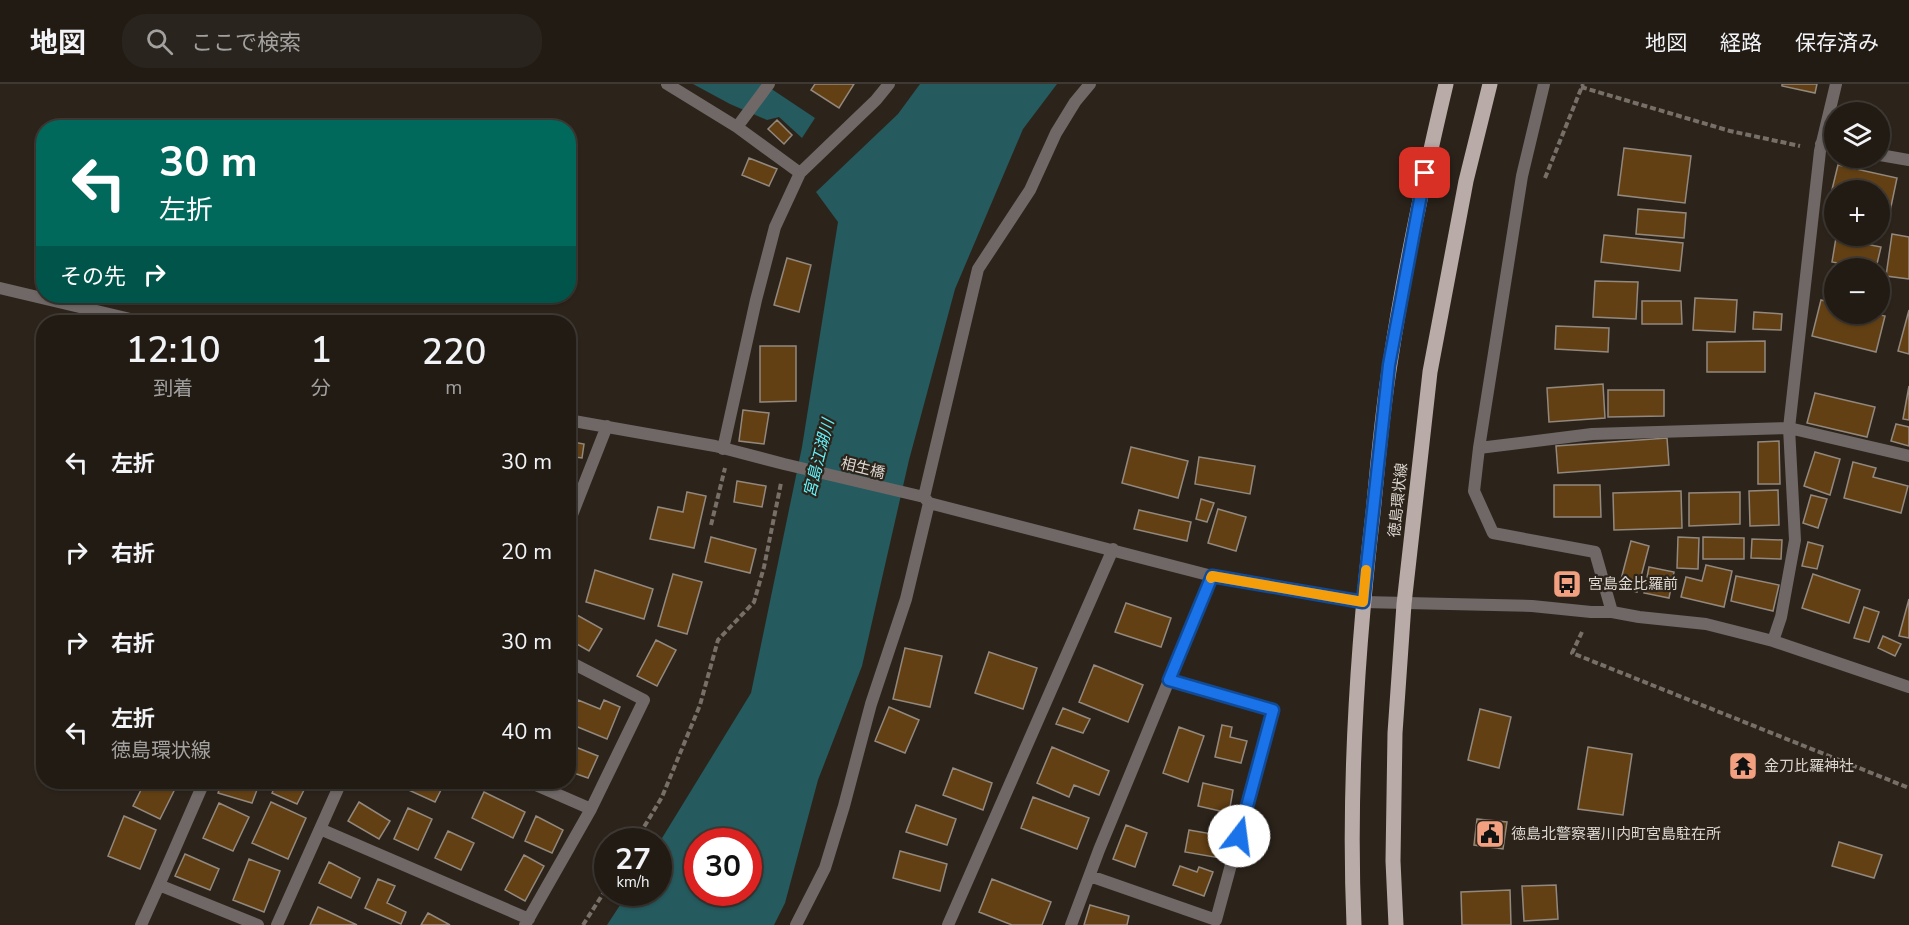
<!DOCTYPE html>
<html lang="ja">
<meta charset="utf-8">
<style>
:root{--surface:#211b14;--page:#29241d;--text:#f1f3f6;--muted:#a2a1a0;--line:#3e3934}
body{margin:0;font-family:"Nunito Sans","Noto Sans JP",sans-serif;background:var(--page);color:var(--text);height:100vh;display:flex;flex-direction:column;font-size:22px;white-space:nowrap}
*{box-sizing:border-box;margin:0}
p{font-size:20px;color:var(--muted)}
.icon{flex:none;width:33px;height:33px;fill:none;stroke:currentColor;stroke-width:2;stroke-linecap:round;stroke-linejoin:round}
.map{position:relative;flex:1;overflow:hidden}
.panel{position:absolute;left:36px;top:231px;width:540px;height:474px;display:flex;flex-direction:column;background:var(--surface);border-radius:24px;box-shadow:0 2px 4px #0004,0 0 0 2px var(--line)}
.panel>*{flex:none}
.banner{position:absolute;left:36px;top:36px;width:540px;height:183px;border-radius:24px;box-shadow:0 2px 4px #0004,0 0 0 2px var(--line);background:#00695c;color:#fff;overflow:hidden}
.tools{position:absolute;left:1824px;top:18px;display:grid;gap:12px}
.tools a{display:grid;place-items:center;width:66px;height:66px;border-radius:50%;background:var(--surface);box-shadow:0 2px 4px #0004,0 0 0 2px var(--line);font-size:30px}
.speed{position:absolute;left:594px;top:744px;display:flex;gap:12px;font-size:30px;font-weight:700;text-align:center}
.speed>*{display:grid;place-content:center;width:78px;height:78px;border-radius:50%;background:var(--surface);box-shadow:0 2px 4px #0004,0 0 0 2px var(--line);line-height:1}
.speed small{font-size:15px;font-weight:400}
.speed .limit{border:9px solid #d22;background:#fff;color:#111}
.pin{position:absolute;display:grid;place-items:center;width:51px;height:51px;color:#fff;margin:-26px;border-radius:12px;box-shadow:0 3px 9px #0006}
.me{position:absolute;width:66px;margin:-33px;rotate:15deg;stroke-linejoin:round;filter:drop-shadow(0 0 4px #0008)}
.turn{display:flex;align-items:center;gap:21px;height:126px;padding:0 24px;font-size:27px}
.turn .icon{width:78px;height:78px;stroke-width:2.5}
.turn b{display:block;font-size:42px;line-height:51px}
.then{display:flex;align-items:center;height:57px;padding:0 24px;background:#0003;gap:12px;font-size:22px}
.eta{display:flex;justify-content:space-evenly;align-items:center;height:102px;text-align:center}
.eta b{font-size:36px;font-weight:600;line-height:42px}
ul{padding:0;list-style:none}
li{display:flex;align-items:center;gap:18px;height:90px;padding:0 24px}
li div{flex:1}
li b{display:block;font-size:22px}
li em{font-style:normal}
header{display:flex;align-items:center;gap:36px;box-sizing:border-box;height:84px;padding:0 30px;background:var(--surface);border-bottom:2px solid var(--line)}
header strong{font-size:28px}
nav{display:flex;gap:33px;margin-inline-start:auto;font-size:21px}
.search{width:420px;height:54px;background:var(--page);display:flex;align-items:center;gap:15px;box-sizing:border-box;padding:0 21px;border-radius:24px;color:var(--muted);font-size:22px}
.map>svg:first-child{display:block}
.water{fill:#255a5e;fill-rule:evenodd}
.building{fill:#634014;stroke:#92887e;stroke-width:1.5}
.lines{fill:none;stroke-linecap:round;stroke-linejoin:round}
.path{stroke:#777069;stroke-width:4;stroke-dasharray:6 3;stroke-linecap:butt}
.street{stroke:#6f6866;stroke-width:12}
.primary{stroke:#b9aba7;stroke-width:15}
.route-casing{stroke:#114b97;stroke-width:15}
.route{stroke:#1a73e8;stroke-width:10}
.slow{stroke:#f59e0b;stroke-width:10}
.labels{text-anchor:middle;stroke-width:4.5;stroke-linejoin:round;paint-order:stroke}
.street-label{font-size:15px;fill:#dbd5d0;stroke:#2c241b}
.poi-label{font-size:15px;fill:#dbd5d0;stroke:#2c241b;text-anchor:start}
.water-label{font-size:16px;font-style:italic;fill:#61f3fc;stroke:#2c241b}
</style>
<header>
<strong>地図</strong>
<div class="search"><svg class="icon" aria-label="search" viewBox="0 0 24 24"><circle cx="10" cy="10" r="6"/><path d="M15 15l6 6"/></svg>ここで検索</div>
<nav><a>地図</a><a>経路</a><a>保存済み</a></nav>
</header>
<div class="map">
<svg width="1909" height="841" viewBox="0 0 1909 841">
<rect width="100%" height="100%" fill="#2c241b"/>
<!-- water -->
<path class="water" d="M693 0H764L815 34 802 54 779 33 767 36 730 20Z
M920 0H1057L1023 45 955 205 909 376 862 582 818 696 785 819 774 841H607L628 809 658 808 659 759 751 609 802 363 838 138 816 108 898 30ZM698 758H748V808H698Z"/>
<!-- building -->
<path class="building" d="M815 0H854L839 24 811 6Z
M1782 0H1817L1815 9 1782 2Z
M777 36 792 51 784 60 768 45Z
M1624 64 1691 72 1685 119 1618 111Z
M749 74 777 85 769 102 742 91Z
M1838 81 1897 94 1889 132 1880 129V106H1834V119L1829 118Z
M1638 125 1686 129 1684 154 1636 150Z
M1892 150 1909 153V195L1886 192Z
M1604 151 1683 159 1680 187 1601 178Z
M1836 154 1881 163 1876 184H1864L1832 178Z
M787 174 811 181 799 228 774 221Z
M1595 197 1638 198 1636 235 1593 233Z
M1695 214 1737 216 1735 248 1693 246Z
M1821 216 1834 219V230H1875L1885 232 1876 268 1812 252Z
M1642 217H1681L1682 240H1642Z
M1909 226V270L1898 267Z
M1754 228 1782 230 1781 246 1753 245Z
M1556 242 1609 244 1608 268 1555 265Z
M1765 257V288H1707V258Z
M760 262H796V317L760 318Z
M1603 300 1605 334 1549 338 1547 304Z
M1909 302V336L1903 335Z
M1608 306H1664V332L1608 333Z
M1815 309 1875 323 1867 353 1807 339Z
M743 326 769 329 764 360 739 357Z
M1896 340 1909 343V362L1891 357Z
M1667 354 1669 381 1558 389 1556 362Z
M568 357 584 360 582 374 568 372Z
M1779 357 1780 400H1758V358Z
M1131 363 1188 377 1178 414 1122 399Z
M1815 368 1840 375 1830 411 1804 402Z
M1199 373 1255 382 1250 410 1195 400Z
M1853 378 1876 384 1873 393 1908 402 1901 429 1844 414Z
M737 397 766 402 762 423 734 418Z
M1554 401H1600L1601 433H1554Z
M1778 406 1779 441 1750 442 1749 407Z
M1681 407 1682 444 1614 446 1613 409Z
M687 408 706 412 694 464 650 455 658 423 683 428Z
M1740 408V440L1689 442V409Z
M1811 411 1827 415 1818 444 1803 439Z
M1201 415 1214 419 1207 438 1196 435Z
M1218 425 1246 433 1236 467 1208 459Z
M1139 426 1191 438 1187 457 1134 445Z
M711 453 756 465 750 489 705 478Z
M1678 453 1699 454 1698 485 1677 484Z
M1703 453 1744 454V475H1703Z
M1752 455 1782 456 1781 475 1751 474Z
M1631 457 1649 462 1637 508 1619 503Z
M1808 458 1823 462 1817 485 1802 482Z
M1706 481 1732 487 1724 523 1681 513 1686 493 1702 497Z
M1649 483 1674 488 1669 514 1644 509Z
M595 486 653 505 644 535 586 518Z
M673 490 702 498 687 550 658 542Z
M1813 490 1860 506 1849 539 1802 524Z
M1736 492 1779 501 1773 527 1731 517Z
M1909 515V554L1899 552Z
M1126 519 1171 534 1161 563 1115 548Z
M1864 523 1879 528 1869 558 1854 554Z
M568 526 602 545 589 567 568 555Z
M1883 552 1901 560 1895 572 1878 564Z
M656 556 676 566 657 602 637 592Z
M905 564 942 572 930 623 893 615Z
M989 568 1037 584 1023 625 975 609Z
M1094 581 1143 601 1128 638 1079 618Z
M578 616 600 625 604 616 620 623 607 655 568 639Z
M889 623 919 636 905 669 875 657Z
M1063 624 1090 635 1083 649 1056 640Z
M1480 625 1511 633 1499 684 1468 676Z
M1222 641 1232 643 1230 653 1247 657 1241 679 1215 673Z
M1179 643 1204 652 1188 698 1163 689Z
M568 660 598 672 588 694 568 687Z
M1052 663 1109 687 1099 711 1074 701 1069 713 1037 699Z
M1588 663 1632 670 1623 731 1578 725Z
M953 684 992 699 983 726 943 711Z
M145 698H163L176 703 160 735 133 722Z
M222 698H260L252 719 218 709Z
M277 698H308L297 720 272 709Z
M391 698H445L435 718Z
M1203 699 1233 706 1229 729 1198 722Z
M484 708 525 728 513 754 472 734Z
M1033 713 1089 734 1077 765 1021 744Z
M271 718 306 734 288 775 252 759Z
M359 718 390 737 379 755 348 737Z
M219 719 249 733 233 767 203 754Z
M916 721 956 735 947 761 906 748Z
M408 724 432 735 418 766 394 755Z
M124 732 156 746 140 785 108 772Z
M536 732 563 746 552 769 525 757Z
M1477 735 1507 738 1503 765 1474 761Z
M1126 741 1147 749 1135 783 1113 775Z
M1189 746 1224 752 1220 774 1185 768Z
M448 747 474 759 461 786 435 774Z
M1839 758 1882 771 1874 794 1832 782Z
M900 767 947 780 940 807 893 794Z
M185 770 219 785 210 806 175 792Z
M524 771 544 782 525 817 505 806Z
M249 775 280 787 264 828 233 816Z
M329 778 360 794 351 814 319 799Z
M1180 782 1197 788 1199 783 1213 788 1204 812 1173 801Z
M378 795 395 802 387 819 406 828 401 840 365 824Z
M992 795 1051 818 1042 841H1012L979 828Z
M1556 801 1558 835 1524 837 1522 802Z
M1510 806 1511 841H1462L1461 808Z
M1090 821 1129 832 1127 841H1084Z
M318 823 357 841H310Z
M428 829 450 841H421Z"/>
<g class="lines">
<!-- path -->
<path class="path" d="M1581 3 1730 47 1800 62
M1545 94 1583 0
M711 441 725 384
M1582 548 1572 569 1909 704
M635 758 662 713 700 621 718 556 754 518 764 483 781 399
M583 841 608 802"/>
<!-- street -->
<path class="street" d="M667 0 737 43 800 89 775 143 756 216 723 365
M737 43 769 0
M1821 60 1834 63
M1880 71 1909 76
M800 89 876 16 889 0
M0 204 143 238
M568 336 715 362 784 380 924 413 929 419 1212 492 1363 518 1532 522 1591 528H1612L1639 533 1706 540 1773 557 1909 603
M1479 364 1522 92 1544 0
M924 413 978 185 1030 106 1056 49 1075 18 1090 0
M568 441 607 342
M1612 528 1595 468 1493 449 1474 407 1479 364 1592 350 1789 344 1909 372
M1773 557 1781 533 1795 456 1789 344 1820 67 1836 0
M204 698 159 801 258 841
M529 698 591 725
M320 745 529 835
M1090 792 1216 836 1273 626 1169 596
M141 841 159 801
M277 841 341 698
M525 841 591 725 644 616 568 577
M796 841 825 784 844 722 871 620 906 515 929 419
M948 841 1113 465
M1071 841 1099 766 1212 492"/>
<!-- primary -->
<path class="primary" d="M1354 841C1348 703 1357 566 1373 429 1378 380 1382 329 1390 280 1404 186 1424 93 1446 0
M1396 841 1393 777 1395 649 1404 520 1430 288 1466 97 1490 0"/>
</g>
<g class="lines">
<!-- route casing -->
<g class="route-casing">
<path id="route" d="M1239 752 1273 626 1169 596 1212 492 1363 518 1389 281 1425 89"/>
</g>
<!-- route -->
<use href="#route" class="route"/>
<!-- slow -->
<path class="slow" d="M1211 494 1212 492 1363 518 1366 486"/>
</g>
<!-- icons -->
<defs>
<g id="bus-square" transform="scale(1.5)"><rect x="-9" y="-9" width="18" height="18" rx="4" fill="#f2a07f" stroke="#2c241b"/><path d="M-5-6H5V4H4V6H2V4H-2V6H-4V4H-5ZM-3.5-4V0h7V-4ZM-3.5 1.2v1.5H-2V1.2ZM2 1.2v1.5H3.5V1.2Z" fill="#111"/></g>
<g id="temple-square" transform="scale(1.5)"><rect x="-9" y="-9" width="18" height="18" rx="4" fill="#f2a07f" stroke="#2c241b"/><path d="M0-6L5-2H3V0L6.5 2.5H4V6H1.5V3h-3V6H-4V2.5H-6.5L-3 0V-2H-5Z" fill="#111"/></g>
<g id="civic-square" transform="scale(1.5)"><rect x="-9" y="-9" width="18" height="18" rx="4" fill="#f2a07f" stroke="#2c241b"/><path d="M-.6-6.5H3V-4.5H.6V-3L4-1V1h2V6H-6V1h2V-1L-.6-3ZM-1.2 2.5V6h2.4V2.5Z" fill="#111"/></g>
</defs>
<g fill-rule="evenodd">
<use href="#bus-square" x="1567" y="500"/>
<use href="#temple-square" x="1743" y="682"/>
<use href="#civic-square" x="1490" y="750"/>
</g>
<g class="labels">
<!-- street labels -->
<g class="street-label">
<text transform="translate(863 384) rotate(14)" y="5">相生橋</text>
<text transform="translate(1398 416) rotate(-84)" y="5">徳島環状線</text>
</g>
<!-- poi labels -->
<g class="poi-label">
<text x="1588" y="505">宮島金比羅前</text>
<text x="1764" y="687">金刀比羅神社</text>
<text x="1511" y="755">徳島北警察署川内町宮島駐在所</text>
</g>
<!-- water labels -->
<g class="water-label">
<text transform="translate(818 374) rotate(-76)" y="6">宮島江湖川</text>
</g>
</g>
</svg>
<div class="tools">
<a><svg class="icon" aria-label="layers" viewBox="0 0 24 24"><path d="M12 4l9 5-9 5-9-5zM3 14l9 5 9-5"/></svg></a>
<a>+</a>
<a>−</a>
</div>
<div class="speed"><div>27<small>km/h</small></div><div class="limit">30</div></div>
<div class="pin" style="left:1425px;top:89px;background:#d93025"><svg class="icon" aria-label="arrive" viewBox="0 0 24 24"><path d="M6 21V4h12l-3 4 3 4H6"/></svg></div>
<svg class="me" style="left:1239px;top:752px" viewBox="-20 -20 40 40"><circle r="19" fill="#fff"/><path d="M0-13L10 11 0 6-10 11z" fill="#1a73e8"/></svg>
<div class="banner">
<div class="turn"><svg class="icon" aria-label="left" viewBox="0 0 24 24"><path d="M17 20v-9H6M10 6l-5 5 5 5"/></svg><div><b>30 m</b>左折</div></div>
<div class="then">その先<svg class="icon" aria-label="right" viewBox="0 0 24 24"><path d="M7 20v-9h11M14 6l5 5-5 5"/></svg></div>
</div>
<section class="panel">
<div class="eta">
<div><b>12:10</b><p>到着</p></div>
<div><b>1</b><p>分</p></div>
<div><b>220</b><p>m</p></div>
</div>
<ul>
<li><svg class="icon" aria-label="left" viewBox="0 0 24 24"><path d="M17 20v-9H6M10 6l-5 5 5 5"/></svg><div><b>左折</b></div><em>30 m</em></li>
<li><svg class="icon" aria-label="right" viewBox="0 0 24 24"><path d="M7 20v-9h11M14 6l5 5-5 5"/></svg><div><b>右折</b></div><em>20 m</em></li>
<li><svg class="icon" aria-label="right" viewBox="0 0 24 24"><path d="M7 20v-9h11M14 6l5 5-5 5"/></svg><div><b>右折</b></div><em>30 m</em></li>
<li><svg class="icon" aria-label="left" viewBox="0 0 24 24"><path d="M17 20v-9H6M10 6l-5 5 5 5"/></svg><div><b>左折</b><p>徳島環状線</p></div><em>40 m</em></li>
</ul>
</section>
</div>
